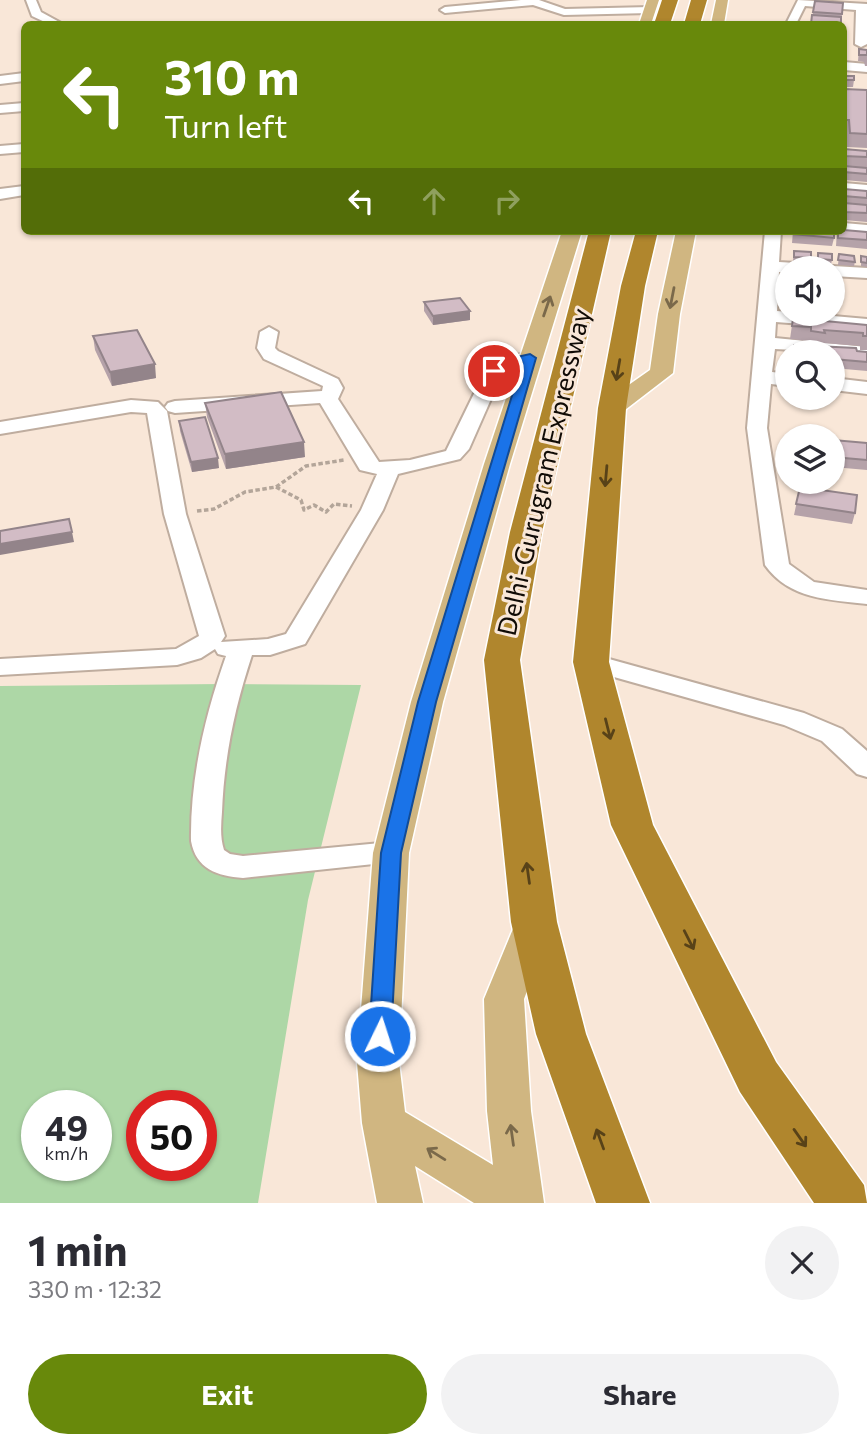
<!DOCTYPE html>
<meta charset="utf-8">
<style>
:root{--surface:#fff;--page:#f2f2f3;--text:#2b2b33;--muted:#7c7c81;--accent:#68890b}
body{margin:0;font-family:Commissioner,sans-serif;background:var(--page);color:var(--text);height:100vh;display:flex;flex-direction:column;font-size:26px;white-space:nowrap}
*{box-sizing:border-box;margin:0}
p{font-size:23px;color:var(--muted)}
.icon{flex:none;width:38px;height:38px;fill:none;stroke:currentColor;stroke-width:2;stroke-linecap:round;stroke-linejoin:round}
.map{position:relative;height:1203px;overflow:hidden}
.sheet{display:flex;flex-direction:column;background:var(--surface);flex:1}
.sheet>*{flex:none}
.hud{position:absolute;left:21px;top:21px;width:826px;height:214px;border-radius:10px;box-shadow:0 2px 5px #0004;background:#68890b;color:#fff;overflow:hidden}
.controls{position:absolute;left:775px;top:256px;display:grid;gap:14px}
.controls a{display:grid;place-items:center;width:70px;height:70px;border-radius:50%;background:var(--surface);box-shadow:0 2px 5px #0004;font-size:35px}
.speed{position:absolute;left:21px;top:1090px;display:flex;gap:14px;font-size:35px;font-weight:700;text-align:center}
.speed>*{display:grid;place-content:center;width:91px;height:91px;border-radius:50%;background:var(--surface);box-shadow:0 2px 5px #0004;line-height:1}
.speed small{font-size:18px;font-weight:400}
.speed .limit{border:10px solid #d22;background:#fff;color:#111}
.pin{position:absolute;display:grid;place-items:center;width:60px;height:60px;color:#fff;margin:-30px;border:4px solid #fff;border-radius:50%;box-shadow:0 2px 7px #0007}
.me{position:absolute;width:77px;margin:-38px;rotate:4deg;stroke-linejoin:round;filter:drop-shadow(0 0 5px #0008)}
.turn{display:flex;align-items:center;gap:24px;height:147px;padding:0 28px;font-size:32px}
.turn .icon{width:91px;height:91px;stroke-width:2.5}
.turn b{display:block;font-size:49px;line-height:60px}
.lanes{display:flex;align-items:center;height:66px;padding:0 28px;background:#0003;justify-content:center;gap:35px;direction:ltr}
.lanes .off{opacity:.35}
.round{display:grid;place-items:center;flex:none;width:74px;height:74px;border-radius:37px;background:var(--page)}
.overview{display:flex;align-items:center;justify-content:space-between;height:119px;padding:0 28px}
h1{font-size:42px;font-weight:700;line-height:52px}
.primary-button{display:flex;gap:14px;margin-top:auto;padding:14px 28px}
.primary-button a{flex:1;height:80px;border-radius:42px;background:var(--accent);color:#fff;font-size:28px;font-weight:700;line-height:80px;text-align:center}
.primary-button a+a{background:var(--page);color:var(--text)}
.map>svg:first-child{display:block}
.green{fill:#add7a6;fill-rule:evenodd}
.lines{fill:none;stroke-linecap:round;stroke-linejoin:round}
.minor-casing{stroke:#bfad9f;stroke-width:4}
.major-casing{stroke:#fff;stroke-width:3}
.highway-casing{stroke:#fff;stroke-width:3}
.path{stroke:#b3a599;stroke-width:3.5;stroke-dasharray:4.5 2.5;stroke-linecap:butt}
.minor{fill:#fff;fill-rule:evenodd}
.major{fill:#d0b681;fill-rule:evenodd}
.highway{fill:#b0862d;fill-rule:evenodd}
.wall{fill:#b5a2a9}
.shaded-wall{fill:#93848a}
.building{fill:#d2bcc5;stroke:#93848a;stroke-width:2}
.oneway{stroke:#7a694a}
.oneway2{stroke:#584218}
.route{fill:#1a73e8;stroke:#114b97;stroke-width:2}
.labels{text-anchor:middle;stroke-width:6;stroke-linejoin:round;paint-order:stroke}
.street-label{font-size:26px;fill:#100b06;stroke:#f9e7d8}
</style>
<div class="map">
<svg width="867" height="1203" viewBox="0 0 867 1203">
<rect width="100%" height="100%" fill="#f9e7d8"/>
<!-- green -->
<path class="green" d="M224 684 361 685 308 900 258 1203H0V686ZM37 1106H96V1166H37ZM142 1106H201V1166H142Z"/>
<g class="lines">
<!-- minor casing -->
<g class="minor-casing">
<path id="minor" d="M26 0H36L41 12 63 24H49L32 16Z
M521 0H539L565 9 650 7 655 10 650 13 564 15 533 5 445 13 440 10 445 7Z
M798 0 867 4V44L861 47 855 44 856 10 805 6 796 24H786Z
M844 62 867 64V72L844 70Z
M24 73V81L0 84V76Z
M24 103V111L0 113V105Z
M24 144V152L0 154V146Z
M844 183 867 185V193L844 191Z
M24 186V195L0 199V189Z
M844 223 867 225V235L838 231H844Z
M765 231H781L779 262 796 263 804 268H788V272H779L777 311 867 319V329L776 322 775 338 867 347V359L833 355V352L775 349 772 372 788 374V386L771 384 767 428 789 564 814 582 867 590V604C829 600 789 599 765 565L747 428Z
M833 266 867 268V278L833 276V268H827Z
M269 327 278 332 275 348 278 351 338 379 343 388 338 399 379 462 410 460 446 451 487 367 496 360 530 352 539 358 537 362 509 368 502 374 469 449 460 459 398 474 383 510 305 644 270 655H252C235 706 224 758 222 812 221 825 220 838 224 850L230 854 243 856 391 842 402 845 406 853 402 861 243 878C217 876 196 869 191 841 190 778 205 715 226 656L218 654 215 649 201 658 177 665 0 675V659L176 649 199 636 164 514 147 413 131 412 0 434V422L131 400 158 402 167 411 186 514 225 636 221 642 268 639 286 634 361 510 377 474 360 470 320 403 175 413 168 411 165 407 168 403 175 401 322 391 323 386 264 359 257 348 260 332Z
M833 378 867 382V394L833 390Z
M591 654 804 713 842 729 867 751V777L857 774 822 741 784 725 582 668 578 662 582 656Z"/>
</g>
<!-- major casing -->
<g class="major-casing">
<path id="major" d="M647 0H659L651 24H639Z
M716 0H728L724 24H711Z
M562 231H582L510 464 443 702 409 853 399 1062 405 1112 493 1165 487 1111 484 999 520 912 534 908 548 912 553 923 524 999 531 1111 544 1203H474L415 1166 423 1203H377L362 1123 357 1062 373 853 411 702 484 464Z
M676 231H696L680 314 673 373 621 413 612 415 603 413 600 408 603 403 650 370 658 314Z"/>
</g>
<!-- highway casing -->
<g class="highway-casing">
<path id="highway" d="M662 0H678L670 24H654Z
M691 0H707L700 24H684Z
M589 231H611L542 532 520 660 557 922 586 1034 650 1203H596L536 1034 511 922 484 660 510 532Z
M636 231H658L645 286 626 408 609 662 653 825 776 1062 864 1185 867 1203H814L740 1092 611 825 573 662 598 408 621 286Z"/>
</g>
<!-- path -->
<path class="path" d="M276 487 301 500 304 510 314 505 326 512 334 504 352 506
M197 511 214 509 245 492 276 487 306 466 344 460"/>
<!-- minor -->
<use href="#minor" class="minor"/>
<!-- major -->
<use href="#major" class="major"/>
<!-- highway -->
<use href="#highway" class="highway"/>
</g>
<!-- wall -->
<path class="wall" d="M815 1 842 14 841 24H811Z
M859 49 867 50V66H865L864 62 858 61Z
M844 76 854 80 853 87H844Z
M844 89 867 90V148L847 147V134H844Z
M844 149 867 151V182L844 180Z
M844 189 867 191V222L844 220Z
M793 231 834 238 832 246 792 243Z
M837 231 867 232V249L836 246Z
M794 251 811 252 810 263 793 261Z
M818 253 832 260 831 264 817 263Z
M839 254 855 262 854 266 838 265Z
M861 256 867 257V267L861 266Z
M424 302 470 311V320L433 325 424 311Z
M793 318 867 325V350H860V346L823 343 822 346 808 345V341L790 339Z
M93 336 156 378 112 386 95 350Z
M794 345 867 352V371L833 368V352H793Z
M205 403 305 457 226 469 207 417Z
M179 421 219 468 192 472 180 431Z
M833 440 867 443V470L833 467Z
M800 487 855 513 852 524 794 515Z"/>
<!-- shaded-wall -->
<path class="shaded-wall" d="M470 311V320L433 325V316Z
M155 364 156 378 112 386 110 372Z
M304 442 305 457 226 469 225 454Z
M218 458 219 468 192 472 191 462Z
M72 532 74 542 0 555V544Z"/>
<!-- building -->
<path class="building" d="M815 1 843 3 842 14 813 12Z
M812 15 841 17V24H811Z
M859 49 867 50V55H859Z
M844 76H854V80H844Z
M844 89 867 90V134L850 133 849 120H844Z
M844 149 867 151V157L844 156Z
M844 166 867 168V174L844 172Z
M844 189 867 191V198L844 196Z
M844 203 867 205V213L844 212Z
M844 230 867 232V240L838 238V231H844Z
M793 231H834V238L793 234Z
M794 251 811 252V258L794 257Z
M818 253 832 254V260L818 259Z
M839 254 854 256 855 262 838 260Z
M861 256 867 257V263L861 262Z
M460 298 470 311 433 316 424 302Z
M793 318 867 325V336H863V333L824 330 825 333 811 331V327L792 326Z
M137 330 155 364 110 372 93 336Z
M794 345 856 348 857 351 867 352V362L833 359V352H794Z
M281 392 304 442 225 454 205 403Z
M205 417 218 458 191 462 179 421Z
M833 440 867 443V460L833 457Z
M800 487 857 495 855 513 796 504Z
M69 519 72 532 0 544V531Z"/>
<!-- one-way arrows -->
<defs><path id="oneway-shaft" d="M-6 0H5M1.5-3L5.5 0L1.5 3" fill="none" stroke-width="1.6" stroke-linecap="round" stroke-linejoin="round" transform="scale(1.75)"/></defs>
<g class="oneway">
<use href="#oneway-shaft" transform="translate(672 298) rotate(101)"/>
<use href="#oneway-shaft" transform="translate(547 306) rotate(-71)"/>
<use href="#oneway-shaft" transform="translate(512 1135) rotate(-98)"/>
<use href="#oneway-shaft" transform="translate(436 1154) rotate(-148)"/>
</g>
<g class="oneway2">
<use href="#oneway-shaft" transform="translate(618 370) rotate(100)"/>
<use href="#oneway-shaft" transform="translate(606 476) rotate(95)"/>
<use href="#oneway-shaft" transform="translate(608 729) rotate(76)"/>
<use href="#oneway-shaft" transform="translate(528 873) rotate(-98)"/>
<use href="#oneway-shaft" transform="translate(689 940) rotate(63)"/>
<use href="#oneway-shaft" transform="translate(800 1138) rotate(55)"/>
<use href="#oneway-shaft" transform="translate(600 1139) rotate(-110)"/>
</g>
<!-- route -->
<path class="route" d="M530 354 536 358 436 702 401 853 391 1036 388 1042 380 1045 372 1042 369 1036 381 853 418 702 522 363 507 367 494 375 488 371 499 361Z"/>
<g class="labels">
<!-- street labels -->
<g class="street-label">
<text transform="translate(544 472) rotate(-77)" y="9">Delhi-Gurugram Expressway</text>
</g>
</g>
</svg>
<div class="controls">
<a><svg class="icon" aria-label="sound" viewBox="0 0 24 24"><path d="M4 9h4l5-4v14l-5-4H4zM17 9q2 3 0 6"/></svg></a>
<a><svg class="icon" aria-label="search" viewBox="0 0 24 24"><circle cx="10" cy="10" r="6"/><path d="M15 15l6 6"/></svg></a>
<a><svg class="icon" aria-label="layers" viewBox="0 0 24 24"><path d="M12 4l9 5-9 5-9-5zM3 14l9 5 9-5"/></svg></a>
</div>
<div class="speed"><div>49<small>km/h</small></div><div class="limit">50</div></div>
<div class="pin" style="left:494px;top:371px;background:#d93025"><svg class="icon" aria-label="arrive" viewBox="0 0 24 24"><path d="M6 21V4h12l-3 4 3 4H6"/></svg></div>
<svg class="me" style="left:380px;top:1036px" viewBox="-20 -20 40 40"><circle r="17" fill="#1a73e8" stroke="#fff" stroke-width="3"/><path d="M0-11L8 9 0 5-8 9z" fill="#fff"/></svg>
<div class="hud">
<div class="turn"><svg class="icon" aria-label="left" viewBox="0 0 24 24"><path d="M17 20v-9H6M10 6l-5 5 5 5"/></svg><div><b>310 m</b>Turn left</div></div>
<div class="lanes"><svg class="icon" aria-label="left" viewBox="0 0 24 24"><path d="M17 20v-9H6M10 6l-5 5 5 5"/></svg><svg class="icon off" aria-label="ahead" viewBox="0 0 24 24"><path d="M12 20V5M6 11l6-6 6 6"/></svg><svg class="icon off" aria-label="right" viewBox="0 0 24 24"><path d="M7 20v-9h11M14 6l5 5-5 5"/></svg></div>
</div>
</div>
<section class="sheet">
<div class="overview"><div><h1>1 min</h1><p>330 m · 12:32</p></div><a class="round"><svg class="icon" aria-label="close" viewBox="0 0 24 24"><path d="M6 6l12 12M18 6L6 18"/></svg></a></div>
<div class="primary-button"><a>Exit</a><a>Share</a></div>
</section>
